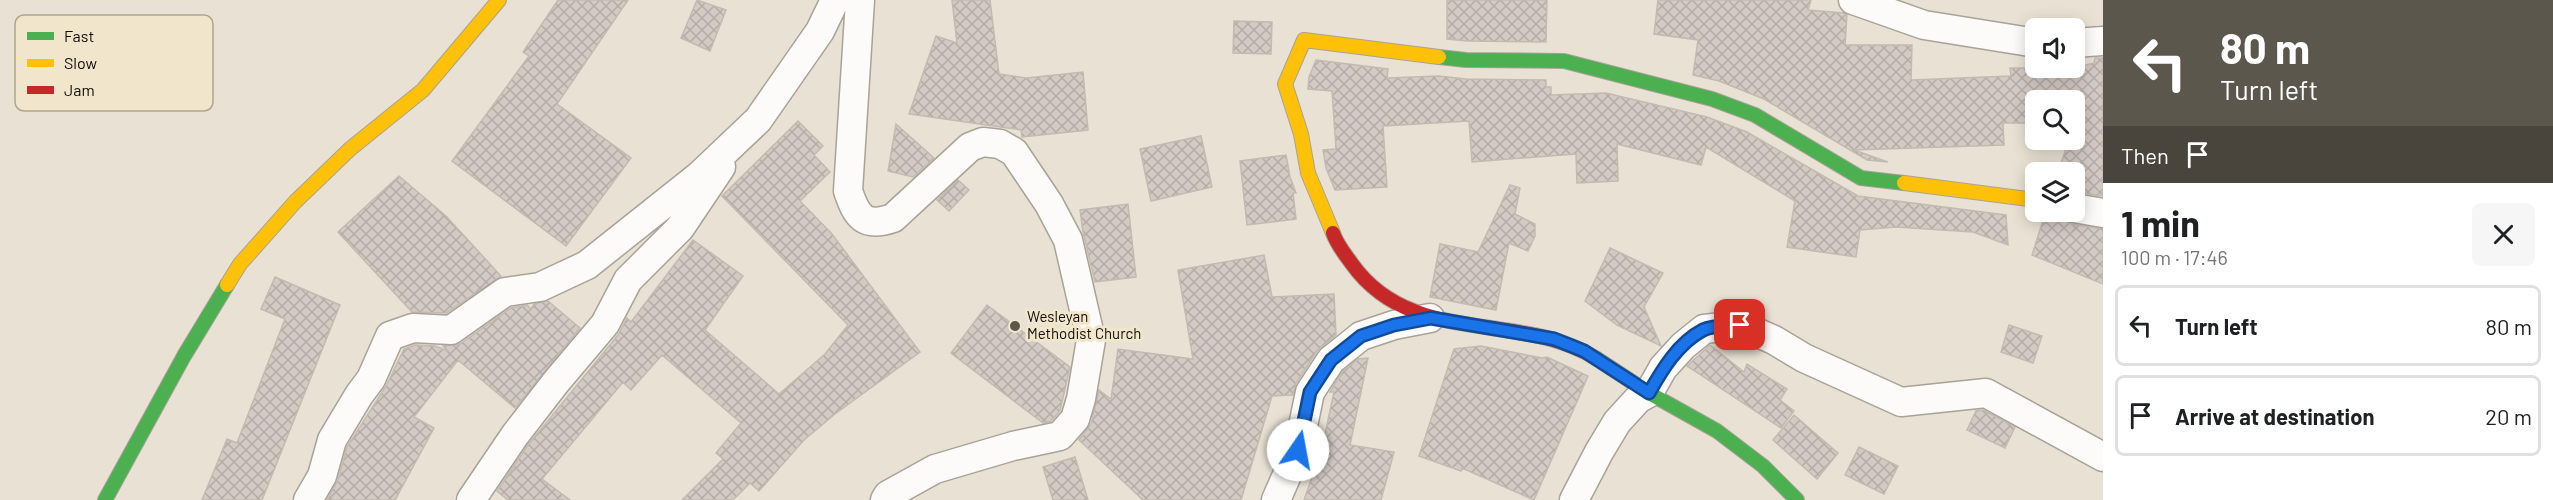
<!DOCTYPE html>
<meta charset="utf-8">
<style>
:root{--surface:#fff;--page:#f6f6f6;--text:#202124;--muted:#757577;--line:#e0e0e0}
body{margin:0;font-family:Barlow,sans-serif;background:var(--page);color:var(--text);height:100vh;display:flex;flex-direction:column;font-size:22px;white-space:nowrap}
*{box-sizing:border-box;margin:0}
p{font-size:20px;color:var(--muted)}
.icon{flex:none;width:33px;height:33px;fill:none;stroke:currentColor;stroke-width:2;stroke-linecap:round;stroke-linejoin:round}
.map{position:relative;flex:1;overflow:hidden}
.drawer{display:flex;flex-direction:column;background:var(--surface);width:450px}
.drawer>*{flex:none}
.top-card{background:#5c574d;color:#fff;overflow:hidden}
.buttons{position:absolute;left:2025px;top:18px;display:grid;gap:12px}
.buttons a{display:grid;place-items:center;width:60px;height:60px;border-radius:9px;background:var(--surface);box-shadow:0 3px 15px #0003;font-size:30px}
.pin{position:absolute;display:grid;place-items:center;width:51px;height:51px;color:#fff;margin:-26px;border-radius:12px;box-shadow:0 3px 9px #0006}
.me{position:absolute;width:66px;margin:-33px;rotate:12deg;stroke-linejoin:round;filter:drop-shadow(0 0 4px #0008)}
.turn{display:flex;align-items:center;gap:21px;height:126px;padding:0 18px;font-size:27px}
.turn .icon{width:78px;height:78px;stroke-width:2.5}
.turn b{display:block;font-size:42px;line-height:51px}
.then{display:flex;align-items:center;height:57px;padding:0 18px;background:#0003;gap:12px;font-size:22px}
.round{display:grid;place-items:center;flex:none;width:63px;height:63px;border-radius:9px;background:var(--page)}
.overview{display:flex;align-items:center;justify-content:space-between;height:102px;padding:0 18px}
h1{font-size:36px;font-weight:700;line-height:45px}
ul{padding:0;list-style:none}
li{display:flex;align-items:center;gap:18px;height:81px;margin:0 12px 9px;padding:0 6px;border:3px solid var(--line);border-radius:9px}
li div{flex:1}
li b{display:block;font-size:22px}
li em{font-style:normal}
main{display:flex;flex:1;min-height:0}
.map>svg:first-child{display:block}
.building{fill:url(#building-cross-hatch);stroke:#c3bab2;stroke-width:1.5}
.lines{fill:none;stroke-linecap:round;stroke-linejoin:round}
.street-casing{stroke:#a8a298;stroke-width:31}
.fast-casing{stroke:#a8a298;stroke-width:16}
.slow-casing{stroke:#a8a298;stroke-width:16}
.jam-casing{stroke:#a8a298;stroke-width:16}
.street{stroke:#fcfbf9;stroke-width:28}
.fast{stroke:#4caf50;stroke-width:14}
.slow{stroke:#ffc107;stroke-width:14}
.jam{stroke:#c62828;stroke-width:14}
.route-casing{stroke:#114b97;stroke-width:15}
.route{stroke:#1a73e8;stroke-width:10}
.poi-dot{fill:#5c574d;stroke:#f1e6cc;stroke-width:2}
.labels{text-anchor:middle;stroke-width:6;stroke-linejoin:round;paint-order:stroke}
.poi-label{font-size:15px;fill:#100c04;stroke:#f1e6cc;text-anchor:start}
.key{fill:#f1e6cc;stroke:#aea590;stroke-width:1.5}
.key-label{font-size:16px;fill:#100c04}
</style>
<main>
<div class="map">
<svg width="2103" height="500" viewBox="0 0 2103 500">
<defs>
<pattern id="building-cross-hatch" width="8" height="8" patternUnits="userSpaceOnUse" patternTransform="scale(1.5)"><rect width="8" height="8" fill="#d3cac3"/><path d="M0 0l8 8M0 8l8-8" fill="none" stroke="#b4aca6"/></pattern>
</defs>
<rect width="100%" height="100%" fill="#e9e2d4"/>
<!-- building -->
<path class="building" d="M558 0H628L557 104 631 158 566 246 452 161 529 56 523 52Z
M697 0 726 10 710 51 681 38Z
M952 0H990L999 74 1026 78 1083 72 1088 130 1022 137 1021 130 909 114 936 36 957 43Z
M1447 0H1547L1546 42 1467 41 1447 39Z
M1658 0H1811L1808 10 1844 13 1847 15 1845 45H1912L1911 80 2011 76 2010 68H2074L2094 63 2095 58H2103V196L2074 192V172H2058L2069 140H2074V100H2036V123H2003L2004 145 1854 150 1888 162 1867 160 1764 99 1719 81 1693 75 1698 40 1654 34Z
M1234 21 1272 22 1271 54 1233 53Z
M1316 60 1388 69 1387 78 1439 76 1466 79 1546 80V87H1551V95L1606 93 1707 117 1747 132 1858 196 2006 215 2008 245 1973 232 1896 227 1860 230 1856 257 1787 247 1795 201 1706 147 1701 165 1617 144 1618 181 1577 183 1576 154 1472 162 1469 121 1383 126 1387 187 1335 190 1326 168 1323 150 1336 149 1332 91 1308 89 1309 77Z
M798 121 823 146 814 155 830 172 800 201 832 234 920 352 835 414 804 440 759 491 750 483 733 500H682L723 459 716 453 741 423 662 355 631 390 623 382 542 479 570 500H508L497 491 528 445 618 335 627 318 631 322 693 240 743 276 705 330 779 394 825 354 848 325 722 196Z
M896 124 934 158 913 177 888 171Z
M1201 136 1212 187 1151 201 1140 149Z
M1286 155 1290 177 1296 193H1293L1296 219 1247 225 1240 161Z
M399 176 446 216 501 276 446 313 412 312 338 232Z
M958 180 969 190 949 211 937 200Z
M1510 185 1520 188 1515 214 1535 224V236L1528 251 1509 243 1496 310 1430 297 1440 244 1478 252Z
M1128 204 1136 277 1095 282 1083 232 1080 210Z
M2051 212H2058L2063 220 2071 224 2103 229V284L2032 255 2044 217Z
M1610 248 1663 273 1644 307 1661 346 1617 325 1585 301Z
M1264 255 1272 297 1334 294 1336 335 1317 351 1296 383 1293 395 1272 396 1241 500H1143L1079 440 1091 424 1099 390 1111 399 1118 349 1193 359 1178 270Z
M275 277 340 305 262 500H202L227 439 237 443 285 319 261 309Z
M548 301 580 328 515 408 458 360 414 417 434 428 395 500H327L338 480 347 447 386 386 404 349 415 345 435 346 448 351 443 346 460 344 511 308 527 305 531 309 534 304Z
M987 305 1070 367 1060 411 1051 421 1043 423 951 353Z
M2009 325 2042 336 2033 363 2001 352Z
M1710 345 1744 372 1747 364 1787 389 1780 400 1794 411 1781 428 1687 366Z
M1481 346 1542 358 1547 357 1588 376 1534 500 1462 468 1461 471 1419 456 1454 349Z
M1368 358 1350 445 1394 452 1381 500H1304L1322 448 1334 392H1330L1343 371 1358 359Z
M1983 410 2015 427 2005 448 1967 430 1976 411Z
M1794 415 1838 453 1817 479 1773 440Z
M1859 447 1898 466 1884 494 1845 475Z
M1075 457 1088 500H1053L1043 467Z"/>
<g class="lines">
<!-- street casing -->
<g class="street-casing">
<path id="street" d="M860 0 848 191C857 217 864 228 893 218L970 147 983 142 1000 144 1014 152 1049 204 1068 240 1091 340 1081 399 1075 419 1060 436 1013 446 935 469 888 495 885 500
M1853 0 1924 25 2036 43
M2074 43 2103 41
M2074 208 2103 213
M308 500 322 476 332 440 359 395 371 379 390 336 413 328 451 330 505 292 540 287 587 265 699 176 758 120 820 31 835 0
M471 500 515 435 556 382 605 324 628 280 680 228 721 167
M1276 500 1298 450 1310 392 1331 360 1361 336 1394 325 1430 318
M1574 500 1599 452 1617 422 1638 399 1649 393 1663 368 1683 346 1704 329 1740 325 1774 340 1804 358 1901 402 1986 393 2103 457"/>
</g>
<!-- fast casing -->
<g class="fast-casing">
<path id="fast" d="M1439 57 1466 60 1564 61 1712 99 1755 115 1861 178 1904 183
M1597 359 1649 393 1717 431 1763 466 1797 500
M105 500 184 356 227 285"/>
</g>
<!-- slow casing -->
<g class="slow-casing">
<path id="slow" d="M1904 183 2036 200
M1333 233 1308 173 1301 134 1285 84 1304 40 1439 57
M227 285 240 264 295 202 350 149 423 90 499 0"/>
</g>
<!-- jam casing -->
<g class="jam-casing">
<path id="jam" d="M1333 233C1337 245 1345 254 1352 264 1412 348 1521 310 1597 359"/>
</g>
<!-- street -->
<use href="#street" class="street"/>
<!-- fast -->
<use href="#fast" class="fast"/>
<!-- slow -->
<use href="#slow" class="slow"/>
<!-- jam -->
<use href="#jam" class="jam"/>
</g>
<g class="lines">
<!-- route casing -->
<g class="route-casing">
<path id="route" d="M1298 450 1310 392 1331 360 1361 336 1394 325 1431 318 1554 339 1584 351 1649 393C1662 370 1678 343 1703 330 1713 325 1729 326 1740 325"/>
</g>
<!-- route -->
<use href="#route" class="route"/>
</g>
<!-- markers -->
<circle class="poi-dot" cx="1015" cy="326" r="6"/>
<g class="labels">
<!-- poi labels -->
<g class="poi-label">
<text x="1027" y="322">Wesleyan<tspan x="1027" dy="17">Methodist Church</tspan></text>
</g>
</g>
<!-- legend -->
<rect x="15" y="15" width="198" height="96" rx="9" class="key"/>
<rect x="27" y="32" width="27" height="8" fill="#4caf50"/>
<rect x="27" y="59" width="27" height="8" fill="#ffc107"/>
<rect x="27" y="86" width="27" height="8" fill="#c62828"/>
<g class="key-label">
<text x="64" y="42">Fast</text>
<text x="64" y="69">Slow</text>
<text x="64" y="96">Jam</text>
</g>
</svg>
<div class="buttons">
<a><svg class="icon" aria-label="sound" viewBox="0 0 24 24"><path d="M4 9h4l5-4v14l-5-4H4zM17 9q2 3 0 6"/></svg></a>
<a><svg class="icon" aria-label="search" viewBox="0 0 24 24"><circle cx="10" cy="10" r="6"/><path d="M15 15l6 6"/></svg></a>
<a><svg class="icon" aria-label="layers" viewBox="0 0 24 24"><path d="M12 4l9 5-9 5-9-5zM3 14l9 5 9-5"/></svg></a>
</div>
<div class="pin" style="left:1740px;top:325px;background:#d93025"><svg class="icon" aria-label="arrive" viewBox="0 0 24 24"><path d="M6 21V4h12l-3 4 3 4H6"/></svg></div>
<svg class="me" style="left:1298px;top:450px" viewBox="-20 -20 40 40"><circle r="19" fill="#fff"/><path d="M0-13L10 11 0 6-10 11z" fill="#1a73e8"/></svg>
</div>
<section class="drawer">
<div class="top-card">
<div class="turn"><svg class="icon" aria-label="left" viewBox="0 0 24 24"><path d="M17 20v-9H6M10 6l-5 5 5 5"/></svg><div><b>80 m</b>Turn left</div></div>
<div class="then">Then<svg class="icon" aria-label="arrive" viewBox="0 0 24 24"><path d="M6 21V4h12l-3 4 3 4H6"/></svg></div>
</div>
<div class="overview"><div><h1>1 min</h1><p>100 m · 17:46</p></div><a class="round"><svg class="icon" aria-label="close" viewBox="0 0 24 24"><path d="M6 6l12 12M18 6L6 18"/></svg></a></div>
<ul>
<li><svg class="icon" aria-label="left" viewBox="0 0 24 24"><path d="M17 20v-9H6M10 6l-5 5 5 5"/></svg><div><b>Turn left</b></div><em>80 m</em></li>
<li><svg class="icon" aria-label="arrive" viewBox="0 0 24 24"><path d="M6 21V4h12l-3 4 3 4H6"/></svg><div><b>Arrive at destination</b></div><em>20 m</em></li>
</ul>
</section>
</main>
